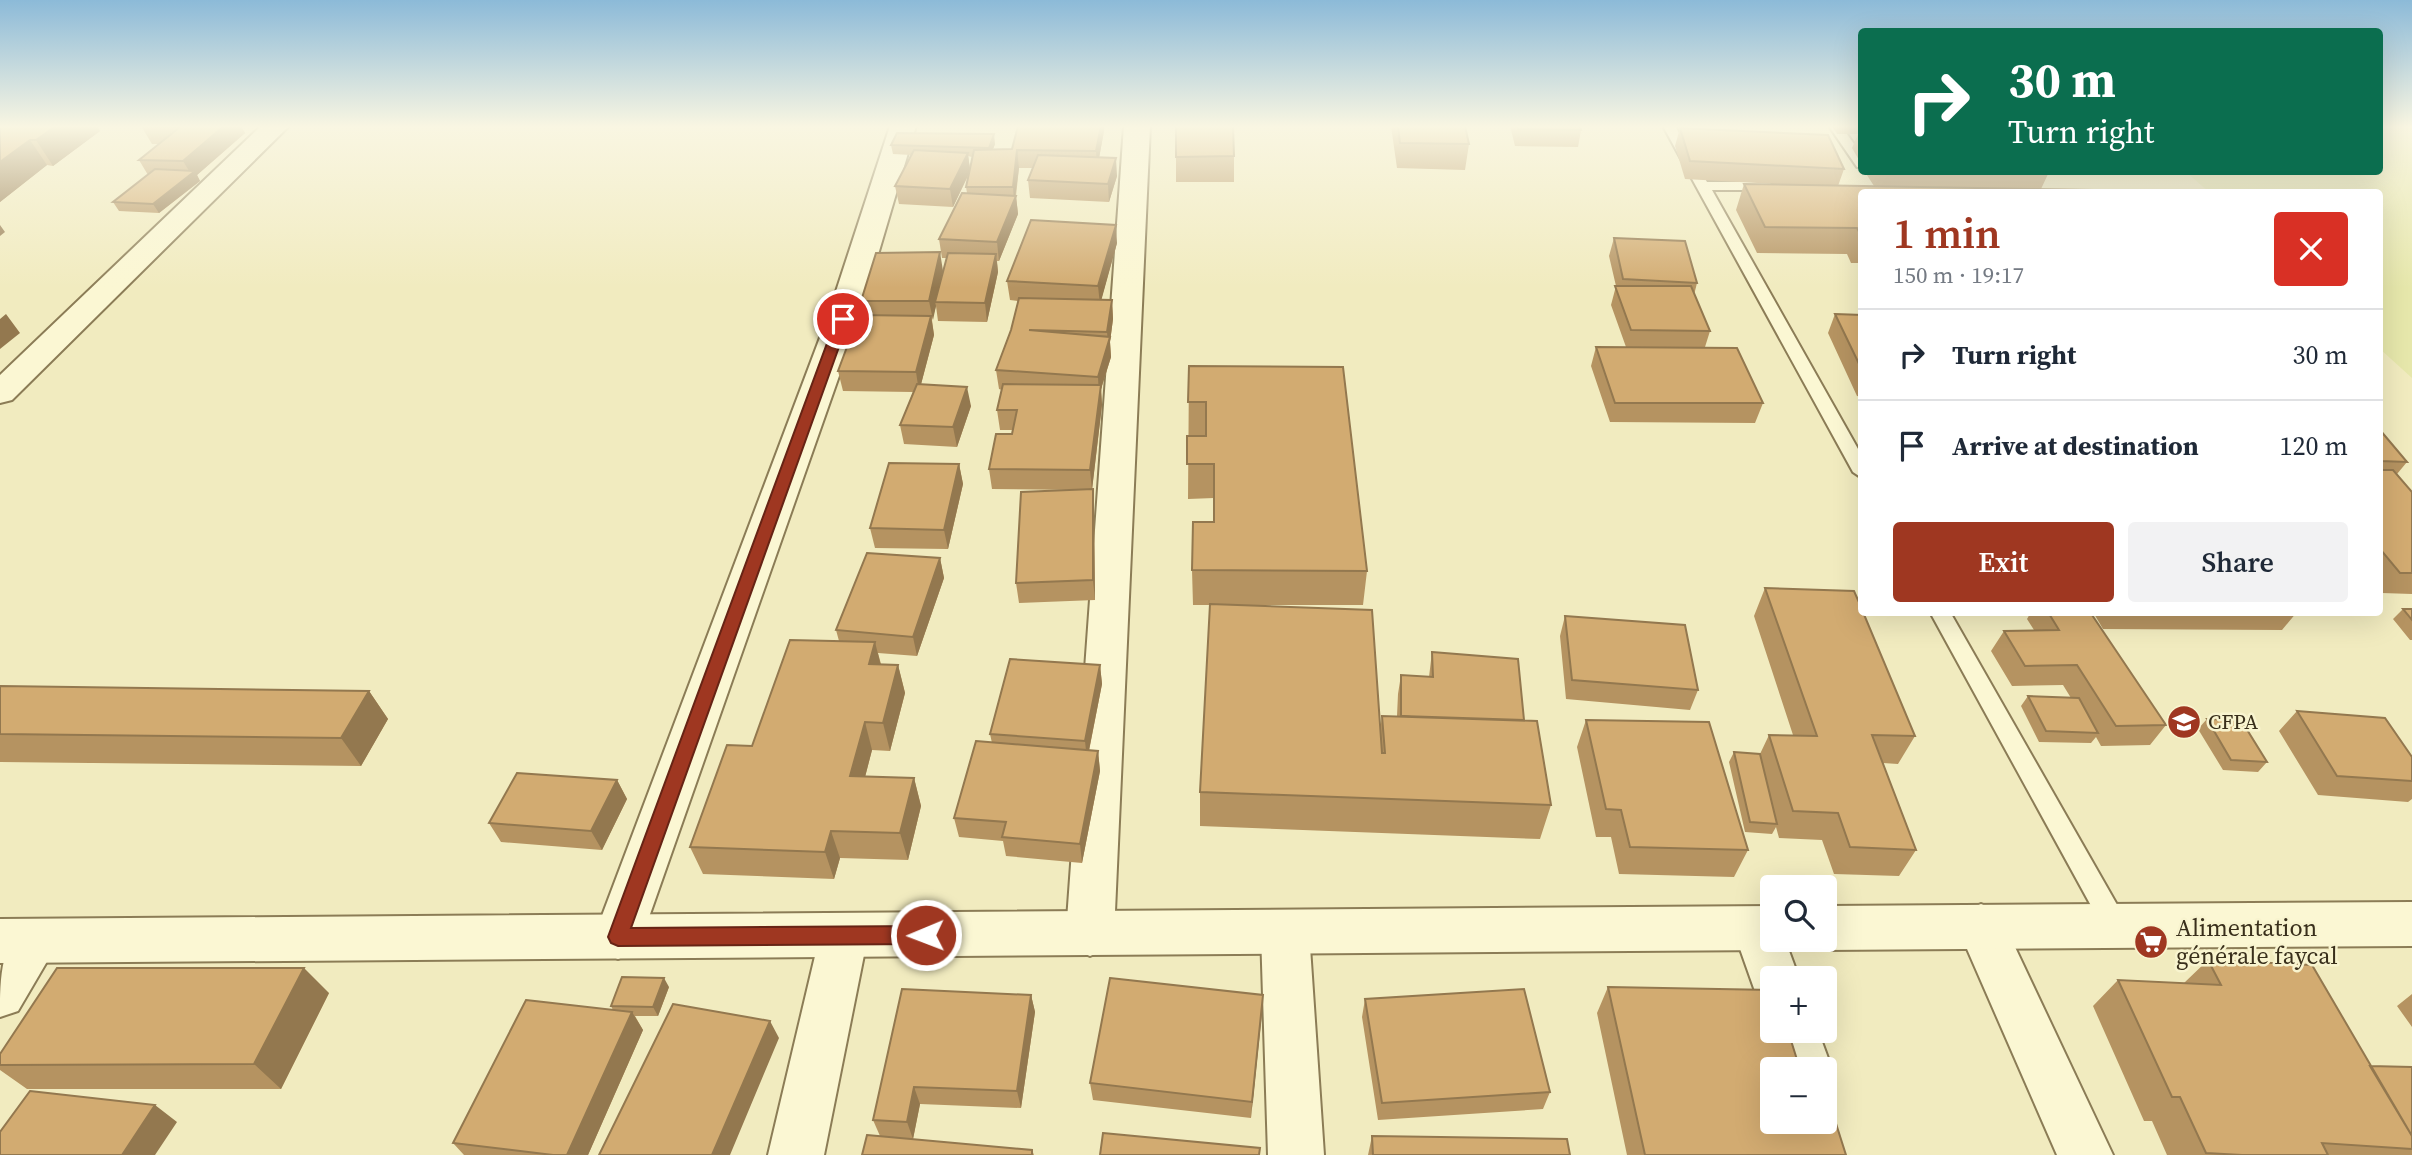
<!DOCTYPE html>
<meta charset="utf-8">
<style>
:root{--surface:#fff;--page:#f2f2f3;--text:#1f2937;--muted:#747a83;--line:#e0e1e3;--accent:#9f3721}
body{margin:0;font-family:"Source Serif 4",serif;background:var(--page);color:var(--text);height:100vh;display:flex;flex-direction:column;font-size:26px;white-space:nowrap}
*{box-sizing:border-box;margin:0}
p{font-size:23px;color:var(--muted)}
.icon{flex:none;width:38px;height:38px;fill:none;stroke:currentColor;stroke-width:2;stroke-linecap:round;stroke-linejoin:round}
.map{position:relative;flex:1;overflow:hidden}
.details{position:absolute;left:1858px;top:189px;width:525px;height:427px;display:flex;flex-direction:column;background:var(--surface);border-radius:7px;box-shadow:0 7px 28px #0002}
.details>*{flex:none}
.top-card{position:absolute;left:1858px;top:28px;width:525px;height:147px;border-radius:7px;box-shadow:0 7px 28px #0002;background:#0b6e4f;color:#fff;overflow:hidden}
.tools{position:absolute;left:1760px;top:875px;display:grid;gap:14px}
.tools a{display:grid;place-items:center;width:77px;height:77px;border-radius:7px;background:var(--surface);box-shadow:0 7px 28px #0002;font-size:35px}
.pin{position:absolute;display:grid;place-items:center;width:60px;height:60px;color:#fff;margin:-30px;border:4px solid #fff;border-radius:50%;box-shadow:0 2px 7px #0007}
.me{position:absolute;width:77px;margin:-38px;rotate:269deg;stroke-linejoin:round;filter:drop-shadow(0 0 5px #0008)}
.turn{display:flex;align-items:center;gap:24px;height:147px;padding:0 35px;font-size:32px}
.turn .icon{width:91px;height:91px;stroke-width:2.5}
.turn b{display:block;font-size:49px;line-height:60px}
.round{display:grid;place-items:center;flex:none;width:74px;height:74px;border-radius:7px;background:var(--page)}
.summary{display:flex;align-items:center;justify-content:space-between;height:119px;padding:0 35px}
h1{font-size:42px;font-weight:600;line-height:52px;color:var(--accent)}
.button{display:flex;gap:14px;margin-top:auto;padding:14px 35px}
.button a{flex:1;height:80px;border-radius:7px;background:var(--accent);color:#fff;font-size:28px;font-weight:600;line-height:80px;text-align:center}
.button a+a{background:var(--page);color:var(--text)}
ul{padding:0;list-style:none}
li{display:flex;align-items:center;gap:21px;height:91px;padding:0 35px;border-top:2px solid var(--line)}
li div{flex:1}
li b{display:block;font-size:26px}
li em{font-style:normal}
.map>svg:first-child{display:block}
.farmland{fill:#e6e7ab}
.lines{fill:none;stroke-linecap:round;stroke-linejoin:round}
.service-casing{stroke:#8b7c56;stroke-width:4}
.minor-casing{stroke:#8b7c56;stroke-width:4}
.tertiary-casing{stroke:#8b7c56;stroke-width:4}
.service{fill:#fbf7d3;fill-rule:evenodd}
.minor{fill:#fbf7d3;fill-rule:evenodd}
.tertiary{fill:#fbf7d3;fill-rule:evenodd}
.wall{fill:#b59361;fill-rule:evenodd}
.shaded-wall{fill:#93784f}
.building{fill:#d2ab71;stroke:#93784f;stroke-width:2}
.route{fill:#9f3721;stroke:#672415;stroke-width:2}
.labels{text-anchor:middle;stroke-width:5;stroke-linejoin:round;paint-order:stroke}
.poi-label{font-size:21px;fill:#392f1b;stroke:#f8f4cf;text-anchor:start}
.near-poi-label{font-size:24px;fill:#392f1b;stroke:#f8f4cf;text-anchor:start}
</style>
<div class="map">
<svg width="2412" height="1155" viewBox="0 0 2412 1155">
<rect width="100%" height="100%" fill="#f1ebbf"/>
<!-- farmland -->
<path class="farmland" d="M2380 126H2412V378L2380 349V192H2209L2186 172H2380Z"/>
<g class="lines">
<!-- service casing -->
<g class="service-casing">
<path id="service" d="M1663 126H1675L1707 182H1768L1775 186 1768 190H1712L1862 456V478L1853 472Z
M1829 126H1841L1862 155V168L1857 167Z
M1930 612H1950L2124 917 2127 925 2124 933 2115 936 2106 933Z"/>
</g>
<!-- minor casing -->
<g class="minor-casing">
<path id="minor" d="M261 126H289L12 400 0 403V375Z
M890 126H916L859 319 642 937 635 952 618 959 601 952 594 937 827 319Z
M1124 126H1150L1114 934 1107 949 1090 956 1073 949 1066 934Z
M1981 904 1998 911 2113 1155H2057L1957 926 1964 911Z
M1757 907 1773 913V940H1785L1799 978H1773V1000L1756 994 1733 929 1740 914Z
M1285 910 1302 917 1309 932 1324 1155H1268L1261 932 1268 917Z
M844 913 861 920 868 935 824 1155H768L820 935 827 920Z
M35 919 52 925 59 941 18 1011 0 1017C0 977 0 936 35 919Z
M1773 1016V1031H1818L1832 1069 1825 1085V1069H1780L1766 1031Z"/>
</g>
<!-- tertiary casing -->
<g class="tertiary-casing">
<path id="tertiary" d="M2412 902V946L1825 950 1808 943 1806 940H1825V906Z
M1773 906V940H1792L1790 943 1773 950 0 963V919Z"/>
</g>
<!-- service -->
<use href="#service" class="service"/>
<!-- minor -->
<use href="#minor" class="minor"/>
<!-- tertiary -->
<use href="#tertiary" class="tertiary"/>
</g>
<!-- wall -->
<path class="wall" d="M0 126H97L100 131 53 166 47 165 0 202Z
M141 126H241L245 133 197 175 200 181 159 213 119 211 113 202 148 175 139 160 159 144H152Z
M1391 126H1465L1469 144 1465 170 1397 168Z
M1510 126H1580L1581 130 1578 147 1515 146Z
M1832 126H1862V165L1852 148 1858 134H1837Z
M1680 128 1844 169 1838 186H1874L1865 172H2049L2041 189 1862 192V263H1851L1847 254 1757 253 1736 210 1744 184 1794 185 1685 179 1675 146Z
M1104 131 1099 158 1117 176 1109 202 1030 198 1028 180 1033 168H1019L1016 196 1018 214 999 261H997L998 272 987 322 938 321 936 306 932 320 934 335 921 384 971 406 957 447 904 444 900 425 913 392 843 391 838 371 864 315 861 301 943 271 947 258H942L939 239 967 193 966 187 969 174 953 207 899 204 895 186 912 155 893 154 891 145 995 144 993 149H1012ZM968 156 972 157 970 168Z
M1234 156V182H1176V157Z
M1614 238 1697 283 1694 295 1710 331 1705 347 1763 403 1755 423 1610 422 1591 366 1596 347H1626L1611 305 1616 286 1609 256Z
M1117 243 1101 300H1112L1113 319 1110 342 1111 357 1101 389 1102 405 1092 489 1094 509 1095 600 1019 603 1016 583 1076 490 992 489 989 469 1012 434 1013 430H1000L997 410 1002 390 999 389 996 370 1011 330 1018 301 1010 300 1007 281Z
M1835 314 1862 315V397L1857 396 1828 333Z
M1189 366 1367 571 1363 605H1248L1380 731 1382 716H1397L1398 694 1401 675 1429 677 1432 652 1524 720 1551 805 1540 839 1200 826V792L1210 605H1193L1192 570 1214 522V498L1188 499Z
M2380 461 2407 462 2397 474 2412 492V594L2382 593 2380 590Z
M959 464 963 484 948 549 875 548 870 528Z
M940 558 944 578 917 656 878 653 881 664 898 665 905 693 890 751 872 750 865 777 914 778 921 806 908 860 840 858 834 879 703 874 690 847 752 746 839 641 836 630Z
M1765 588 1915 736 1898 764 1883 763 1916 850 1899 876 1834 874 1822 840 1779 838 1776 827 1772 834 1745 832 1729 762 1734 752 1760 754 1769 735H1793L1754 616Z
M2403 609H2412V640H2410L2393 619Z
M2031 612H2090L2166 725 2150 745 2101 746 2096 737 2091 743 2039 742 2021 706 2028 696 2071 698 2063 685 2012 686 1991 651 2004 631 2034 630 2027 619Z
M2093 612H2297L2282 630 2103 629Z
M1565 616 1698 690 1690 710 1566 699 1560 636Z
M1100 665 1102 684 1089 751H1098L1100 771 1082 863 1006 856 1003 841 959 837 954 818 992 743 990 734Z
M0 686 369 691 388 719 361 766 0 762Z
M2297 711 2412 757V799L2408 802 2318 795 2279 731Z
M2207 719 2267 762 2258 772 2223 770 2198 729Z
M1586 720 1748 850 1734 877 1619 874 1611 837H1596L1577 747Z
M617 780 627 799 602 850 501 842 489 823Z
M2208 960 2371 1066 2412 1067V1155H2167L2152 1121H2144L2093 1006 2118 980 2184 983Z
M669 987 658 1016H635L643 1030 588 1155H464L453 1143 613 1010 611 1006Z
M1608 987 1799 1066 1846 1155H1627L1597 1013Z
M329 993 281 1089H27L0 1070V1054Z
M2412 994V1027L2397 1006Z
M1031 995 1035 1012 1021 1108 920 1104 913 1139 1032 1150 1034 1155H862L880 1136 873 1120Z
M1263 995 1251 1118 1093 1100 1090 1083Z
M1365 999 1550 1092 1543 1109 1378 1120 1362 1017Z
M1372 1136 1570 1155H1368Z"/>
<!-- shaded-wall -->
<path class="shaded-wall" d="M56 126H97L100 131 53 166 36 140Z
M224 126H241L245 133 197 175 200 181 159 213 153 204 191 174 183 161Z
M1101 126H1104V131L1097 169 1096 151Z
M994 134 995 144 990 157 989 148Z
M30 140 47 165 0 202V162Z
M1017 150 1019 168 1015 198 1016 196 1018 214 999 261 997 242 1014 201 1013 187Z
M968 153 970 171 953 207 950 189Z
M1116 158 1117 176 1109 202 1108 184Z
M0 225 5 232 0 236Z
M1116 225 1117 243 1100 305 1098 286Z
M940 252 943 271 935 302 936 306 933 320 929 301Z
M996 254 998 272 987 322 985 303Z
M1112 300 1113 319 1110 342 1111 357 1101 389 1102 405 1092 490 1090 470 1099 397 1098 377 1108 343 1107 332Z
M6 314 20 333 0 349V319Z
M931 316 934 335 919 392 916 372Z
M967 387 971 406 957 447 953 427Z
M959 464 963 484 948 549 944 530Z
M1093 489 1094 509 1095 600 1093 580Z
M940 558 944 578 917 656 913 637Z
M875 642 882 670 869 664Z
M898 665 905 693 890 751 883 723Z
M1100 665 1102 684 1087 760 1085 741Z
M369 691 388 719 361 766 341 738Z
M865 722 872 750 858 804 850 776Z
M1098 751 1100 771 1082 863 1080 844Z
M914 778 921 806 908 860 900 833Z
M617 780 627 799 602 850 591 831Z
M831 831 840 858 834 879 825 852Z
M304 968 329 993 281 1089 254 1064Z
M664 978 669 987 658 1016 653 1007Z
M1031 995 1035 1012 1021 1108 1017 1091Z
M1263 995 1262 1013 1251 1118 1252 1102Z
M632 1012 643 1030 588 1155H567Z
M770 1021 779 1038 730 1155H712Z
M914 1087 920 1104 913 1139 907 1122Z
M155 1105 177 1122 155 1155H122Z"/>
<!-- building -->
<path class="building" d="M0 126H56L36 140H30L0 162Z
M141 126H224L183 161 139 160 180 127Z
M1018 126H1101L1096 151 1017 150 1013 187H966L974 150 1012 149Z
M1176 126H1233L1234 156 1176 157Z
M1398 126H1465L1469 144 1400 143Z
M1517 126H1580L1581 130 1518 129Z
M1680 128 1828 135 1844 169 1690 161Z
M897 133 994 134 989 148 891 145Z
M914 150 968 153 950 189 895 186Z
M1038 155 1116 158 1108 184 1028 180Z
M155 169 195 171 153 204 113 202Z
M1744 184 2094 190 2096 192H1862V237L1857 228 1765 227Z
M962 193 1016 196 997 242 939 239Z
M1031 220 1116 225 1098 286 1007 281Z
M1614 238 1685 241 1697 283 1623 279Z
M940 252 929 301H861L876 253Z
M948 253 996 254 985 303 935 302Z
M1615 286H1691L1710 331 1631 330Z
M1019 298 1112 300 1107 332 1029 330 1110 337 1098 377 996 370 1011 330Z
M1835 314 1862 315V370Z
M859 315 931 316 916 372 838 371Z
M1596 347 1737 348 1763 403H1615Z
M1189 366 1343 367 1367 571 1192 570 1193 522H1214V464H1187V436H1206V402H1188Z
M917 384 967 387 953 427 900 425Z
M1003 384 1101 385 1090 470 989 469 996 434H1012L1017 410H997Z
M2380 430 2407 462 2380 461Z
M889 463 959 464 944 530 870 528Z
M2380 470H2393L2412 492V573H2400L2380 549Z
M1093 489V580L1016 583 1021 492Z
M867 553 940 558 913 637 836 630Z
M1765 588 1854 591 1862 609V612H1863L1915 736 1872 735 1916 850 1850 847 1838 813 1793 811 1769 735 1817 736Z
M1210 604 1372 610 1382 753H1385L1382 716 1537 721 1551 805 1200 792Z
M2403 609H2412V620Z
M2048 612H2090L2166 725 2116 726 2077 665 2025 666 2004 631 2059 630Z
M1565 616 1685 625 1698 690 1572 680Z
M790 640 875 642 869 664 898 665 883 723 865 722 850 776 914 778 900 833 831 831 825 852 690 847 727 745 752 746Z
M1432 652 1518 659 1524 720 1401 716V675L1433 677Z
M1010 659 1100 665 1085 741 990 734Z
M0 686 369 691 341 738 0 734Z
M2028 696 2079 698 2098 733 2046 731Z
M2297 711 2385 718 2412 757V781L2337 776Z
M2207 719 2241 720 2267 762 2231 760Z
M1586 720 1709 722 1748 850 1630 847 1621 810 1606 809Z
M976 741 1098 751 1080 844 1002 837 1006 822 954 818Z
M1734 752 1760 754 1777 824 1750 822Z
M517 773 617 780 591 831 489 823Z
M2208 960 2312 965 2412 1136V1149L2322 1143 2328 1155H2242L2206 1153 2180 1097H2172L2118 980 2221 985Z
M57 968H304L254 1064 0 1065V1054Z
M622 977 664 978 653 1007 611 1006Z
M1110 978 1263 995 1252 1102 1090 1083Z
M1608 987 1773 990V1031H1788L1799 1066 1818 1065 1819 1069H1773V1122H1825V1089L1846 1155H1645Z
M902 989 1031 995 1017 1091 914 1087 907 1122 873 1120Z
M1524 989 1550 1092 1382 1103 1365 999Z
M526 1000 632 1012 567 1155H553L453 1143Z
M673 1004 770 1021 712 1155H599Z
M2370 1066 2412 1067V1136Z
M30 1091 155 1105 122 1155H0V1132Z
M1103 1133 1260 1148 1259 1155H1100Z
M867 1135 1032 1150V1155H862Z
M1372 1136 1567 1139 1570 1155H1373Z"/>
<!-- sky -->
<linearGradient id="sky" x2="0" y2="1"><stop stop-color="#8cbad8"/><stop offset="0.44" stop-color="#f9f6e2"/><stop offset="1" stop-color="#f9f6e2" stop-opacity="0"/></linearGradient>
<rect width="2412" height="288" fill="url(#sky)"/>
<!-- route -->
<path class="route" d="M843 315 849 319 631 928 926 926 933 928 936 935 933 941 926 944 618 946 611 943 608 937 836 319Z"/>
<!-- icons -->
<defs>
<g id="university-disc" transform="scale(1.75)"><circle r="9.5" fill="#9f3721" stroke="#f8f4cf"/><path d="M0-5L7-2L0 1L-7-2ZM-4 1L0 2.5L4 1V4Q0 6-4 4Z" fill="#fff"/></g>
<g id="supermarket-disc" transform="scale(1.75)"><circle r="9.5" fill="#9f3721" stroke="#f8f4cf"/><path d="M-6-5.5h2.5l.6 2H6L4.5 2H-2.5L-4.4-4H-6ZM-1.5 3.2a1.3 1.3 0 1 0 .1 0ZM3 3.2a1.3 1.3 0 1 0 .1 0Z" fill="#fff"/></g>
</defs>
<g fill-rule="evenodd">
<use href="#university-disc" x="2184" y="722"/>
<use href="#supermarket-disc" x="2151" y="942"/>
</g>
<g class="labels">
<!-- poi labels -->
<g class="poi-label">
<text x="2208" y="729">CFPA</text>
</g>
<!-- near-poi labels -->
<g class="near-poi-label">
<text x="2176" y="936">Alimentation<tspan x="2176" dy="28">générale faycal</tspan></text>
</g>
</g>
</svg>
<div class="tools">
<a><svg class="icon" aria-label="search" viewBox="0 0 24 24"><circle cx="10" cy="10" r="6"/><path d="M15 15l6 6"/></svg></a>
<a>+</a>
<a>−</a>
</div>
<div class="pin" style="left:843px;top:319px;background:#d93025"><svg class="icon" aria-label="arrive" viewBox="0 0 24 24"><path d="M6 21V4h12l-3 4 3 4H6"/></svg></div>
<svg class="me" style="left:926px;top:935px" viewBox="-20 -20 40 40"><circle r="17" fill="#9f3721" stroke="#fff" stroke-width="3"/><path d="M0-11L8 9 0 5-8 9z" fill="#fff"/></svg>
<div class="top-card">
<div class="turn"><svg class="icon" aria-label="right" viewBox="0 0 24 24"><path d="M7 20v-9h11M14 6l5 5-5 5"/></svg><div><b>30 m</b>Turn right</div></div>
</div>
<section class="details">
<div class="summary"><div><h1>1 min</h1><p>150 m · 19:17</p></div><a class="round" style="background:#d93025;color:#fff"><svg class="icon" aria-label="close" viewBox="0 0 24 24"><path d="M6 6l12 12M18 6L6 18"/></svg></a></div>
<ul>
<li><svg class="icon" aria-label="right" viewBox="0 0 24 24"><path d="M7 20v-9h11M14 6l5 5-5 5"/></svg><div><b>Turn right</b></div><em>30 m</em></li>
<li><svg class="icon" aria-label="arrive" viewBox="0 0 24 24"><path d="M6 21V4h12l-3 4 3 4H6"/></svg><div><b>Arrive at destination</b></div><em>120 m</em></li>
</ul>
<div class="button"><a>Exit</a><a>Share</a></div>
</section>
</div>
